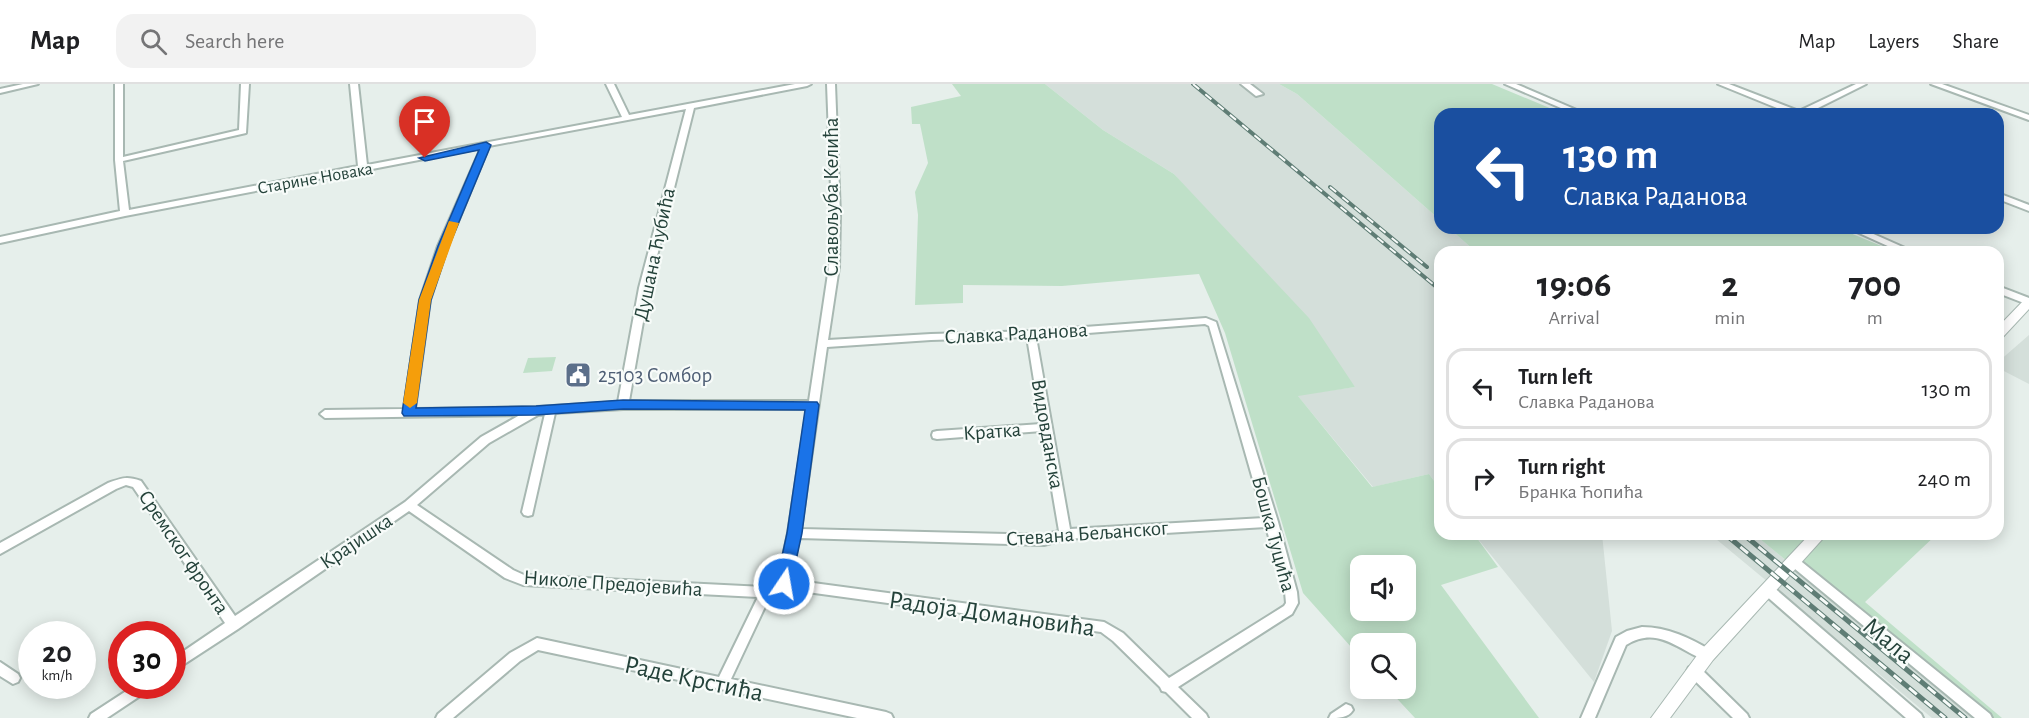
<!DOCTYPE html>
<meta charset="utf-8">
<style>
:root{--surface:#fff;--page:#f2f2f2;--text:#202124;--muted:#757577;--line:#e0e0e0}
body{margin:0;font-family:"Alegreya Sans",sans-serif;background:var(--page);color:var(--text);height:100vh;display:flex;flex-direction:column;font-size:22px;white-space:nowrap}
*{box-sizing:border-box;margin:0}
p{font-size:20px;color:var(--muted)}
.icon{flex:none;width:33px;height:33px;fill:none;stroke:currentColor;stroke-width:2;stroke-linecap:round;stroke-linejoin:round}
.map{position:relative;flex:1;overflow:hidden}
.side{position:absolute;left:1434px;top:162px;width:570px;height:294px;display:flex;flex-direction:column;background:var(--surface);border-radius:18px;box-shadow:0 3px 15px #0003}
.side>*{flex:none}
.hud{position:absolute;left:1434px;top:24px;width:570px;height:126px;border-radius:18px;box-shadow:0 3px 15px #0003;background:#1a4fa0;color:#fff;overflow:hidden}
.tools{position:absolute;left:1350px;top:471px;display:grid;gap:12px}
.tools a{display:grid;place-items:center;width:66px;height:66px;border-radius:12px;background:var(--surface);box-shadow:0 3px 15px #0003;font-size:30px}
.speed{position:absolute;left:18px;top:537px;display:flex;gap:12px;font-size:30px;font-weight:700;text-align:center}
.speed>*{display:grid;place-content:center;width:78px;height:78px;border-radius:50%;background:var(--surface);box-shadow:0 3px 15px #0003;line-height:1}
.speed small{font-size:15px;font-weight:400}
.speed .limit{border:9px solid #d22;background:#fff;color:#111}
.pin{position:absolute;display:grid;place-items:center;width:51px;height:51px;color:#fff;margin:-62px -26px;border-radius:50% 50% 50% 0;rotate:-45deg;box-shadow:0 0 6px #0007}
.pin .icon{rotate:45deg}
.me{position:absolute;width:66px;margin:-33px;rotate:12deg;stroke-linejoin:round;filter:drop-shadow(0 0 4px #0008)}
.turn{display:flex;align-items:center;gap:21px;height:126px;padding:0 30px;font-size:27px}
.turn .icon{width:78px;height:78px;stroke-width:2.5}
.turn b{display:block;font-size:42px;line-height:51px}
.eta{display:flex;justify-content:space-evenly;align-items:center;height:102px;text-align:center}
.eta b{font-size:36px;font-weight:700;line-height:42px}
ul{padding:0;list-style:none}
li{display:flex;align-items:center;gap:18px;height:81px;margin:0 12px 9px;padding:0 18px;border:3px solid var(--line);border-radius:18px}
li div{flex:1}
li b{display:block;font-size:22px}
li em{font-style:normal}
header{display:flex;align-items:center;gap:36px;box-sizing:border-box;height:84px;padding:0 30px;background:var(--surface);border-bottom:2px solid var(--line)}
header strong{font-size:28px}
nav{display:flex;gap:33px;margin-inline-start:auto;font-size:21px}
.search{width:420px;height:54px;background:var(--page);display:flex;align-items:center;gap:15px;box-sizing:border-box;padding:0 21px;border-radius:18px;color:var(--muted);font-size:22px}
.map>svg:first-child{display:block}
.built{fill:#d4dfda}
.green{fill:#bfe0c8;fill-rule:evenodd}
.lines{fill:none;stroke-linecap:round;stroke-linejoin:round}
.minor-casing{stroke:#a8b8b2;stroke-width:4}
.tertiary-casing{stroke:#a8b8b2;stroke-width:2}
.minor{fill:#fff;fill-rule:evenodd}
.tertiary{fill:#fff;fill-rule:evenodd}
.rail-far1-casing{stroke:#5f7d75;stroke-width:4}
.rail-casing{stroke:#5f7d75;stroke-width:5}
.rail-far1{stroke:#f7fbf9;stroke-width:2;stroke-dasharray:8;stroke-linecap:butt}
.rail{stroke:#f7fbf9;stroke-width:3;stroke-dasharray:10;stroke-linecap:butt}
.route{fill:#1a73e8;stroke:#114b97;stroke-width:1.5}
.slow{fill:#f59e0b}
.labels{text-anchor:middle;stroke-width:4.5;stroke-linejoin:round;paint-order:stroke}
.far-street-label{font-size:18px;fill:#24423a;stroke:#f7fbf9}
.street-label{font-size:21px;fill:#24423a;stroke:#f7fbf9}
.service-label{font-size:21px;fill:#4e5e75;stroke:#f7fbf9;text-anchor:start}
.near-street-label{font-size:26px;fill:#24423a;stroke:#f7fbf9}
</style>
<header>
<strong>Map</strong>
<div class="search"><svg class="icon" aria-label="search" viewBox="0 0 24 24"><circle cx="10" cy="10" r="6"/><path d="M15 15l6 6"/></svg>Search here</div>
<nav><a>Map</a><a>Layers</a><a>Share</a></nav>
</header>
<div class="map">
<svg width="2029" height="634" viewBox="0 0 2029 634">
<rect width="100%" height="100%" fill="#e6efeb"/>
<!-- built -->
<path class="built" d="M1045 0H1279L1297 10 1440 136V144H1449L1476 168H1440V405L1429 390 1373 403 1297 311 1355 303 1174 90 1103 46Z
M2029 251V300L1998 284V278Z
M1474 450H1602L1612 547 1594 598Z
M1710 450H1754L1977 634H1932Z"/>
<!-- green -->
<path class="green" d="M952 0H1045L1103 46 1174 90 1309 234 1355 303 1298 312 1372 403 1429 390 1440 405V450H1474L1498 483 1441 501 1539 634H1415L1388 605 1406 604V560H1360V573L1303 509 1225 249 1199 190 1062 202 963 201V219L915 221 918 131 915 108 928 79 920 40H912L911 23 961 12ZM1360 482H1406V526H1360Z
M1279 0H1492L1564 30H1440V136L1297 10Z
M1449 144H1838L1896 168H1476Z
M556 273 552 287 523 289 528 274Z
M1754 450H1937L1865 518 2002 634H1977Z"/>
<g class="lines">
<!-- minor casing -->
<g class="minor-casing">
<path id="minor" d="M23 0H38L0 9V5Z
M115 0H123V73L239 46 241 0H249L246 49 123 77 129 126 358 82 350 0H358L367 81 622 33 606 0H614L629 31 795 0H811L807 2 694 24 649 204 629 317H809L829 183 832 131 827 0H835L840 131 839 183 828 256 931 250 1031 247 1206 234 1216 238 1278 438 1297 508 1298 519 1292 530 1178 603 1206 630 1208 634H1192L1166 608 1162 607 1160 603 1113 557 1101 548 785 505 770 512 731 595 886 628 891 630 893 634H857L538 566 520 577 453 634H436L438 630 510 569 537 554 719 593 758 513 523 501 505 494 409 427 238 545 172 588V575L225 539 133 403 126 401 116 405 0 470V459L108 399C123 394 126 392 141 397L235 532 405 418 481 353 520 331 325 334 320 330 325 326 404 325 420 216 438 162 481 64 367 86 363 88 360 87 125 132 0 159V153L120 127 115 76ZM686 25 639 204 618 318 536 323 415 325 430 216 448 162 489 62ZM1205 240 1209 242 1264 434 1070 445 1036 253ZM1027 253 1041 340 937 347 933 348 932 351 933 354 937 355 1042 347 1059 447 1044 451 801 445 827 263 931 256ZM623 325H807L788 449 778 497 765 503 524 491 513 486 417 421 489 359 538 331 545 330 522 428 524 431 528 432 532 431 555 329ZM1266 443 1285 508 1286 519 1284 522 1169 594 1123 549 1104 538 791 496 799 454 1044 461 1065 455Z
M1241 0H1250L1263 10 1256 12Z
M1505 0H1516L1586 30H1575Z
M1718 0H1729L1799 27 1856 0H1866L1806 30H1792Z
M1931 0H1942L2029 31V36Z
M1998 109 2029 121V127L1998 115Z
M1848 144H1860L1914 168H1901Z
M1998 202 2029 214V221L1998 209Z
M1793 472 1797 474 1990 630 1992 634H1975L1789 480 1787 477 1789 474Z
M1768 501 1772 502 1921 630 1923 634H1906L1764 510 1762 506 1764 502Z
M1642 543C1668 543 1690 554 1712 567L1713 571 1712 575 1707 577C1678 566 1658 541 1626 561L1595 634H1581L1616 553 1627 547Z
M0 578 18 590 20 594 18 598 13 600 0 592Z
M1694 581 1699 583 1747 630 1749 634H1733L1689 591 1687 587 1689 583Z
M134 602H151L149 606 107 634H89L91 630Z
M1346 620 1351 622 1353 626C1348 634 1339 634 1329 634L1331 630Z"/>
</g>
<!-- tertiary casing -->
<g class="tertiary-casing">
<path id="tertiary" d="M2029 214V225L2002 254 1998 255V243L2025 215Z
M1810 450H1827L1713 576 1670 634H1651L1701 566Z"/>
</g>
<!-- minor -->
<use href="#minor" class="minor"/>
<!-- tertiary -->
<use href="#tertiary" class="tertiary"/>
<!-- rail-far1 casing -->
<g class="rail-far1-casing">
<path id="rail-far1" d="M1193 0 1440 206
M1330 103 1427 183"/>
</g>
<!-- rail casing -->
<g class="rail-casing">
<path id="rail" d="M1725 450 1945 634
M1743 450 1965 634"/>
</g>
<!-- rail-far1 -->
<use href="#rail-far1" class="rail-far1"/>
<!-- rail -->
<use href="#rail" class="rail"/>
</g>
<!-- route -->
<path class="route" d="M486 58 491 61 449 162 431 216 416 324 536 322 623 316 817 318 819 321 802 449 790 504H778L776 500 787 449 805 326 623 325 536 331 404 332 402 329 419 216 438 162 479 66 425 77 419 74Z"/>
<!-- slow -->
<path class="slow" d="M449 137 459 139 431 216 417 319 410 324 403 319 419 216Z"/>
<!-- icons -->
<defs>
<g id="civic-square" transform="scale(1.35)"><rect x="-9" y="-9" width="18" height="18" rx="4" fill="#5c6f8a" stroke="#f7fbf9"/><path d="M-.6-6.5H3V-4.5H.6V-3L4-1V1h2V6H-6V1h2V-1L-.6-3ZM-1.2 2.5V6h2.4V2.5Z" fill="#fff"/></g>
</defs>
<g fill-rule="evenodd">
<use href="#civic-square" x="578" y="291"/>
</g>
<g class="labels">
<!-- far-street labels -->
<g class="far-street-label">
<text transform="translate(315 94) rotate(-10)" y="6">Старине Новака</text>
</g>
<!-- street labels -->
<g class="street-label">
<text transform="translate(831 113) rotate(-90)" y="7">Славољуба Келића</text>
<text transform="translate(654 170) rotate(-78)" y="7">Душана Ћубића</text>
<text transform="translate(1016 249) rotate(-3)" y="7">Славка Раданова</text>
<text transform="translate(992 347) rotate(-4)" y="7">Кратка</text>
<text transform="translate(1048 350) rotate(80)" y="7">Видовданска</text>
<text transform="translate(1087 449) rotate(-4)" y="7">Стевана Бељанског</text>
<text transform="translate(1274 450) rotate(75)" y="7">Бошка Туцића</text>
<text transform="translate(356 457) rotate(-34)" y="7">Крајишка</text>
<text transform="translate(184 468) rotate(56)" y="7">Сремског фронта</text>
<text transform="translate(613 499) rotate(4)" y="7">Николе Предојевића</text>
</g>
<!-- service labels -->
<g class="service-label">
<text x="598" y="298">25103 Сомбор</text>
</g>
<!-- near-street labels -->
<g class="near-street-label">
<text transform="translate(992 529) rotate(8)" y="9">Радоја Домановића</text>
<text transform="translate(1889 556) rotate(39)" y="9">Мала</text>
<text transform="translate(694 594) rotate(12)" y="9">Раде Крстића</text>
</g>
</g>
</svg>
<div class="tools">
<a><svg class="icon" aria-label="sound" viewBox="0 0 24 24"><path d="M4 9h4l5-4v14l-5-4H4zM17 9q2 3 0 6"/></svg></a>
<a><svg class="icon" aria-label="search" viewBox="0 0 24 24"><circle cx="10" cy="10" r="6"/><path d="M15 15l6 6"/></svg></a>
</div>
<div class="speed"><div>20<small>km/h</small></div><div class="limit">30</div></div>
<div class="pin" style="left:425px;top:74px;background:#d93025"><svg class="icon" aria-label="arrive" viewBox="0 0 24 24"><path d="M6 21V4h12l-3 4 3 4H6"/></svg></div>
<svg class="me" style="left:784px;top:500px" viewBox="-20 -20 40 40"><circle r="17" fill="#1a73e8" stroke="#fff" stroke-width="3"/><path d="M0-11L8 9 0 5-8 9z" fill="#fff"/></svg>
<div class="hud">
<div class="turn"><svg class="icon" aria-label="left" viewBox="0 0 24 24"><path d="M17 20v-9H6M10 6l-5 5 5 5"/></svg><div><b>130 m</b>Славка Раданова</div></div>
</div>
<section class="side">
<div class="eta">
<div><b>19:06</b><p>Arrival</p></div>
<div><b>2</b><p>min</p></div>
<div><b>700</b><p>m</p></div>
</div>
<ul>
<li><svg class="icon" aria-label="left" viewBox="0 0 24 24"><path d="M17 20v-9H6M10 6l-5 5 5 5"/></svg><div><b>Turn left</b><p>Славка Раданова</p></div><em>130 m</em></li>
<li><svg class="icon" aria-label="right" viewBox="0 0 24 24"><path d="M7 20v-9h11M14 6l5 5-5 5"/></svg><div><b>Turn right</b><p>Бранка Ћопића</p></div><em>240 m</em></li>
</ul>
</section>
</div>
